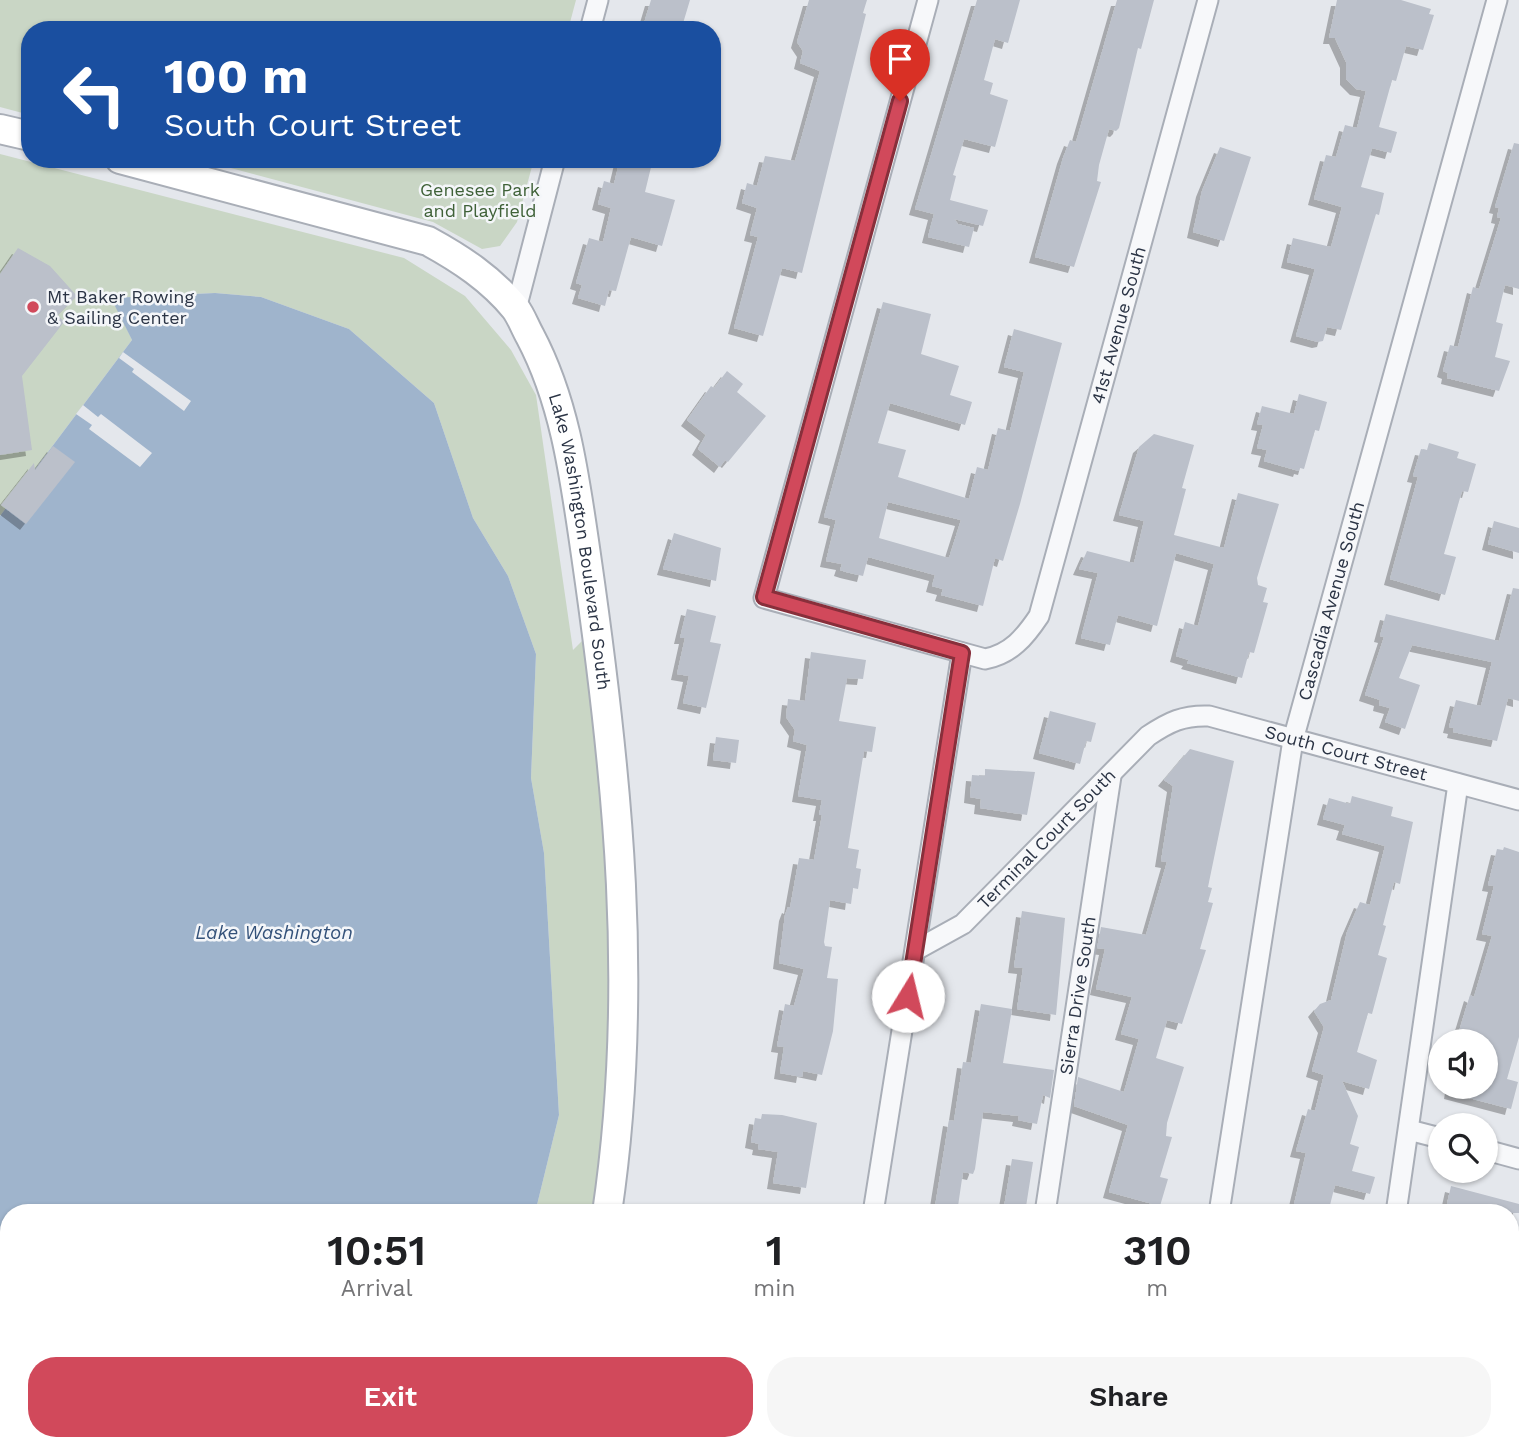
<!DOCTYPE html>
<style>
:root{--surface:#fff;--page:#f6f6f6;--text:#202124;--muted:#757577;--accent:#d1495b}
body{margin:0;font-family:"Work Sans",sans-serif;background:var(--page);color:var(--text);height:100vh;display:flex;flex-direction:column;font-size:26px;white-space:nowrap}
*{box-sizing:border-box;margin:0}
p{font-size:23px;color:var(--muted)}
.icon{flex:none;width:38px;height:38px;fill:none;stroke:currentColor;stroke-width:2;stroke-linecap:round;stroke-linejoin:round}
.map{position:relative;flex:1;overflow:hidden}
.side{position:absolute;left:0px;top:1204px;width:1519px;height:247px;display:flex;flex-direction:column;background:var(--surface);border-radius:28px 28px 0 0;box-shadow:0 2px 5px #0004}
.side>*{flex:none}
.guide{position:absolute;left:21px;top:21px;width:700px;height:147px;border-radius:28px;box-shadow:0 2px 5px #0004;background:#1a4fa0;color:#fff;overflow:hidden}
.buttons{position:absolute;left:1428px;top:1029px;display:grid;gap:14px}
.buttons a{display:grid;place-items:center;width:70px;height:70px;border-radius:50%;background:var(--surface);box-shadow:0 2px 5px #0004;font-size:35px}
.pin{position:absolute;display:grid;place-items:center;width:60px;height:60px;color:#fff;margin:-72px -30px;border-radius:50% 50% 50% 0;rotate:-45deg;box-shadow:0 0 7px #0007}
.pin .icon{rotate:45deg}
.me{position:absolute;width:77px;margin:-38px;rotate:9deg;stroke-linejoin:round;filter:drop-shadow(0 0 5px #0008)}
.turn{display:flex;align-items:center;gap:24px;height:147px;padding:0 28px;font-size:32px}
.turn .icon{width:91px;height:91px;stroke-width:2.5}
.turn b{display:block;font-size:49px;line-height:60px}
.eta{display:flex;justify-content:space-evenly;align-items:center;height:119px;text-align:center}
.eta b{font-size:42px;font-weight:600;line-height:49px}
.cta{display:flex;gap:14px;margin-top:auto;padding:14px 28px}
.cta a{flex:1;height:80px;border-radius:28px;background:var(--accent);color:#fff;font-size:28px;font-weight:600;line-height:80px;text-align:center}
.cta a+a{background:var(--page);color:var(--text)}
.map>svg:first-child{display:block}
.green{fill:#c9d6c5}
.water{fill:#9fb4cc}
.pier{fill:#e4e7ec}
.building{fill:#bbc0ca;fill-rule:evenodd;filter:url(#shadow)}
.lines{fill:none;stroke-linecap:round;stroke-linejoin:round}
.minor-casing{stroke:#a9aeb7;stroke-width:23}
.secondary-casing{stroke:#a9aeb7;stroke-width:32}
.minor{stroke:#f7f8fa;stroke-width:19}
.secondary{stroke:#fff;stroke-width:28}
.route-casing{stroke:#882f3b;stroke-width:18}
.route{stroke:#d1495b;stroke-width:12}
.poi-dot{fill:#d1495b;stroke:#f4f6f9;stroke-width:2.5}
.labels{text-anchor:middle;stroke-width:5;stroke-linejoin:round;paint-order:stroke}
.park-label{font-size:18px;fill:#3f6138;stroke:#f4f6f9}
.poi-label{font-size:18px;fill:#2b3445;stroke:#f4f6f9;text-anchor:start}
.street-label{font-size:18px;fill:#2b3445;stroke:#f4f6f9}
.water-label{font-size:19px;font-style:italic;fill:#34527a;stroke:#f4f6f9}
</style>
<div class="map">
<svg width="1519" height="1450" viewBox="0 0 1519 1450">
<defs>
<filter id="shadow"><feDropShadow dx="-6" dy="6" stdDeviation="0" flood-color="#0004"/></filter>
</defs>
<rect width="100%" height="100%" fill="#e4e7ec"/>
<!-- green -->
<path class="green" d="M0 0H576L568 30H30V115L0 107Z
M0 154 404 258 465 296 511 350 536 395 573 650 596 627 623 917 607 1213H535L559 1115 544 853 531 778 536 654 508 576 473 518 434 403 349 329 261 297 215 293 112 298 132 340 0 516Z
M197 159H534L517 222 500 246 482 249 433 222Z
M477 1442H591L590 1450H475Z"/>
<!-- water -->
<path class="water" d="M215 293 261 297 349 329 434 403 473 518 508 576 536 654 531 778 544 853 559 1115 535 1213H9V1442H477L475 1450H0V516L132 340 111 298Z"/>
<!-- pier -->
<path class="pier" d="M123 352 191 401 184 411 132 372 134 369 119 358Z
M83 405 98 417 101 414 152 453 140 467 89 429 92 425 76 414Z"/>
<!-- building -->
<path class="building" d="M651 0H690L681 30H642Z
M809 0H867L863 13 866 14 802 273 782 268 763 336 734 328 758 237 750 235 757 208 742 203 747 183 757 186 765 156 795 161 820 71 800 63 803 51 797 42Z
M977 0H1020L1008 43 995 39 984 80 993 83 990 94 1008 100 995 147 964 139 953 175 956 176 950 200 988 210 983 226 954 219 958 224 974 228 969 247 928 237 934 214 915 209Z
M1117 0H1154L1141 49 1138 48 1119 128 1116 131 1109 129 1099 165 1097 181 1101 182 1074 267 1035 257 1063 158 1070 140 1076 142Z
M1337 0H1401L1431 9 1429 14 1434 15 1423 50 1406 46 1396 81 1392 80 1379 127 1397 132 1391 153 1372 148 1361 187 1384 193 1379 215 1376 214 1341 330 1327 327 1323 341 1318 342 1296 336 1315 269 1287 262 1293 238 1331 247 1342 207 1314 199 1326 155 1336 157 1345 125 1357 128 1366 91 1356 89 1346 79V62L1335 38H1329Z
M1514 143 1519 144V289L1505 285 1496 322 1503 324 1495 357 1510 361 1499 391 1447 378 1448 373 1443 371 1450 345 1458 347 1473 287 1479 289 1501 218 1497 217 1499 208 1495 207Z
M1220 147 1251 157 1224 241 1193 232 1202 191Z
M620 159H653L645 192 675 200 662 246 631 237 616 291 609 290 605 306 578 298 582 285 576 283 589 238 603 242 611 208 598 204 604 181 614 184Z
M18 248 50 266 77 296 58 315 64 322 22 376 32 450 0 455V274Z
M883 302 931 314 921 354 959 366 950 395 972 402 965 425 890 403 878 443 906 450 898 477 969 499 977 467 988 470 998 428 1010 431 1024 372 1004 367 1014 329 1062 343 1020 504 1003 561 995 558 983 606 941 595 943 589 932 586 935 575 868 557 863 576 846 572 840 570 842 564 826 561 836 520 824 517ZM888 502 961 520 949 558 879 538Z
M727 371 743 384 737 392 766 416 728 462 725 460 720 467 698 449 706 435 687 420 711 386 714 388Z
M1299 394 1327 402 1319 431 1315 430 1304 469 1300 468 1299 471 1264 461 1267 450 1257 448 1263 425 1257 424 1262 406 1294 414Z
M1154 434 1194 445 1182 488 1186 489 1174 535 1224 548 1238 493 1279 504 1257 578 1258 585 1267 588 1263 602 1268 603 1254 653 1249 652 1242 678 1187 663 1189 660 1176 656 1185 622 1198 626 1214 564 1176 553 1157 626 1118 615 1110 645 1081 638 1098 573 1079 569 1087 551 1134 563 1144 521 1119 515 1139 447Z
M1429 443 1459 452 1457 458 1476 464 1468 492 1462 491 1444 554 1456 557 1445 595 1390 579 1418 477 1413 476 1421 449 1427 450Z
M53 446 75 462 26 524 1 505 34 463 35 470Z
M1494 521 1519 528V553L1488 544Z
M674 533 721 548 716 581 663 569Z
M1513 588 1519 589V701L1508 698 1497 741 1453 732 1454 728 1449 727 1456 700 1481 706 1492 662 1412 645 1399 678 1420 685 1405 729 1385 722 1390 708 1379 705 1380 700 1365 695 1384 637 1380 636 1386 614 1499 641Z
M687 609 716 616 710 642 721 644 706 708 683 703 689 676 677 674 685 638H680Z
M811 652 866 660 863 679 847 678 839 721 876 727 872 752 864 751 848 848 859 850 856 868 861 869 858 889 853 888 851 904 830 900 824 942 825 946 832 947 827 978 838 979 833 1031 822 1075 803 1071 802 1077 780 1073 784 1047 777 1046 785 1004 794 1006 804 969 779 963 785 915 788 907 790 908 799 858 814 860 822 815H819L822 800 798 796 807 745 793 741 795 730 786 717 788 699 805 701Z
M1050 711 1096 723 1091 742 1086 741 1080 764 1039 753Z
M716 737 739 740 736 763 713 760Z
M1190 749 1234 761 1208 887 1212 888 1208 902 1213 903 1200 949 1206 950 1182 1024 1167 1020 1156 1058 1184 1067 1167 1123 1166 1136 1172 1137 1160 1177 1168 1179 1160 1206 1109 1192 1128 1125 1074 1106 1078 1077 1124 1092 1139 1039 1121 1034 1132 997 1096 989 1105 949 1097 948 1101 927 1146 935 1167 862 1161 861 1173 786 1164 780Z
M985 769 1035 772 1027 815 980 808 981 799 970 797 972 775 985 776Z
M1352 796 1393 807 1391 816 1413 822 1400 884 1394 882 1383 925 1386 926 1378 955 1387 958 1372 1014 1368 1013 1357 1052 1377 1060 1369 1089 1342 1081 1358 1116 1350 1144 1359 1147 1352 1171 1375 1177 1370 1194 1335 1185 1328 1213H1292L1306 1153 1296 1151 1308 1109 1315 1111 1324 1075 1312 1071 1324 1027 1314 1011 1320 1004 1331 1000 1347 932 1360 902 1370 905 1385 846 1342 834 1345 825 1323 819 1329 798 1350 804Z
M1504 847 1519 852V1037L1507 1079 1518 1082 1511 1109 1450 1093 1451 1087H1486V1041L1457 1038 1470 995 1474 997 1492 936 1482 934 1494 886 1488 885 1497 849 1503 850Z
M1022 911 1065 918 1056 1015 1017 1009 1023 968 1014 967Z
M981 1004 1012 1009 1003 1063 1054 1070 1050 1098 1043 1095 1037 1124 1018 1120 1019 1116 983 1112 975 1169 973 1174 963 1172 957 1213H934L949 1120 954 1121 963 1062 971 1063Z
M762 1114 782 1115 817 1123 806 1188 773 1183 778 1152 758 1149 759 1144 751 1142 755 1118 761 1119Z
M1012 1159 1033 1162 1025 1213H1003Z
M1451 1186 1519 1204V1213H1445Z"/>
<g class="lines">
<!-- minor casing -->
<g class="minor-casing">
<g id="minor">
<path id="s1" d="M928 0 764 598 985 659C1011 654 1025 637 1039 616L1208 0"/>
<path d="M590 30 598 0"/>
<path d="M516 309 555 159"/>
<path id="s2" d="M916 950 963 924 1148 736C1169 722 1183 715 1209 716L1519 800"/>
<path d="M1409 1130 1440 1138"/>
<path d="M1486 1150 1519 1159"/>
<path d="M873 1213 962 653"/>
<path id="s3" d="M1045 1213 1111 776"/>
<path id="s4" d="M1219 1213 1293 740 1497 0"/>
<path d="M1396 1213 1458 784"/>
<path d="M1337 1442 1367 1450"/>
<path d="M590 1450 591 1442"/>
<path d="M834 1450 835 1442"/>
<path d="M1009 1450 1010 1442"/>
<path d="M1182 1450 1183 1442"/>
</g>
</g>
<!-- secondary casing -->
<g class="secondary-casing">
<g id="secondary">
<path d="M0 129 30 136"/>
<path id="s5" d="M120 159 428 241C461 259 491 279 515 308 521 316 525 327 530 336 566 404 575 480 586 555 618 776 640 990 607 1213"/>
<path d="M549 1450 551 1442"/>
</g>
</g>
<!-- minor -->
<use href="#minor" class="minor"/>
<!-- secondary -->
<use href="#secondary" class="secondary"/>
</g>
<g class="lines">
<!-- route casing -->
<g class="route-casing">
<path id="route" d="M900 101 764 597 962 653 908 996"/>
</g>
<!-- route -->
<use href="#route" class="route"/>
</g>
<!-- markers -->
<circle class="poi-dot" cx="33" cy="307" r="7"/>
<g class="labels">
<!-- park labels -->
<g class="park-label">
<text x="480" y="196">Genesee Park<tspan x="480" dy="21">and Playfield</tspan></text>
</g>
<!-- poi labels -->
<g class="poi-label">
<text x="47" y="303">Mt Baker Rowing<tspan x="47" dy="21">&amp; Sailing Center</tspan></text>
</g>
<!-- street labels -->
<g class="street-label">
<text dy="6" stroke="none"><textPath href="#s1" startOffset="1222">41st Avenue South</textPath></text>
<text dy="6" stroke="none"><textPath href="#s5" startOffset="674">Lake Washington Boulevard South</textPath></text>
<text dy="6" stroke="none"><textPath href="#s4" startOffset="623">Cascadia Avenue South</textPath></text>
<text dy="6" stroke="none"><textPath href="#s2" startOffset="525">South Court Street</textPath></text>
<text dy="6" stroke="none"><textPath href="#s2" startOffset="173">Terminal Court South</textPath></text>
<text dy="6" stroke="none"><textPath href="#s3" startOffset="220">Sierra Drive South</textPath></text>
</g>
<!-- water labels -->
<g class="water-label">
<text x="274" y="939">Lake Washington</text>
</g>
</g>
</svg>
<div class="buttons">
<a><svg class="icon" aria-label="sound" viewBox="0 0 24 24"><path d="M4 9h4l5-4v14l-5-4H4zM17 9q2 3 0 6"/></svg></a>
<a><svg class="icon" aria-label="search" viewBox="0 0 24 24"><circle cx="10" cy="10" r="6"/><path d="M15 15l6 6"/></svg></a>
</div>
<div class="pin" style="left:900px;top:101px;background:#d93025"><svg class="icon" aria-label="arrive" viewBox="0 0 24 24"><path d="M6 21V4h12l-3 4 3 4H6"/></svg></div>
<svg class="me" style="left:908px;top:996px" viewBox="-20 -20 40 40"><circle r="19" fill="#fff"/><path d="M0-13L10 11 0 6-10 11z" fill="#d1495b"/></svg>
<div class="guide">
<div class="turn"><svg class="icon" aria-label="left" viewBox="0 0 24 24"><path d="M17 20v-9H6M10 6l-5 5 5 5"/></svg><div><b>100 m</b>South Court Street</div></div>
</div>
<section class="side">
<div class="eta">
<div><b>10:51</b><p>Arrival</p></div>
<div><b>1</b><p>min</p></div>
<div><b>310</b><p>m</p></div>
</div>
<div class="cta"><a>Exit</a><a>Share</a></div>
</section>
</div>
